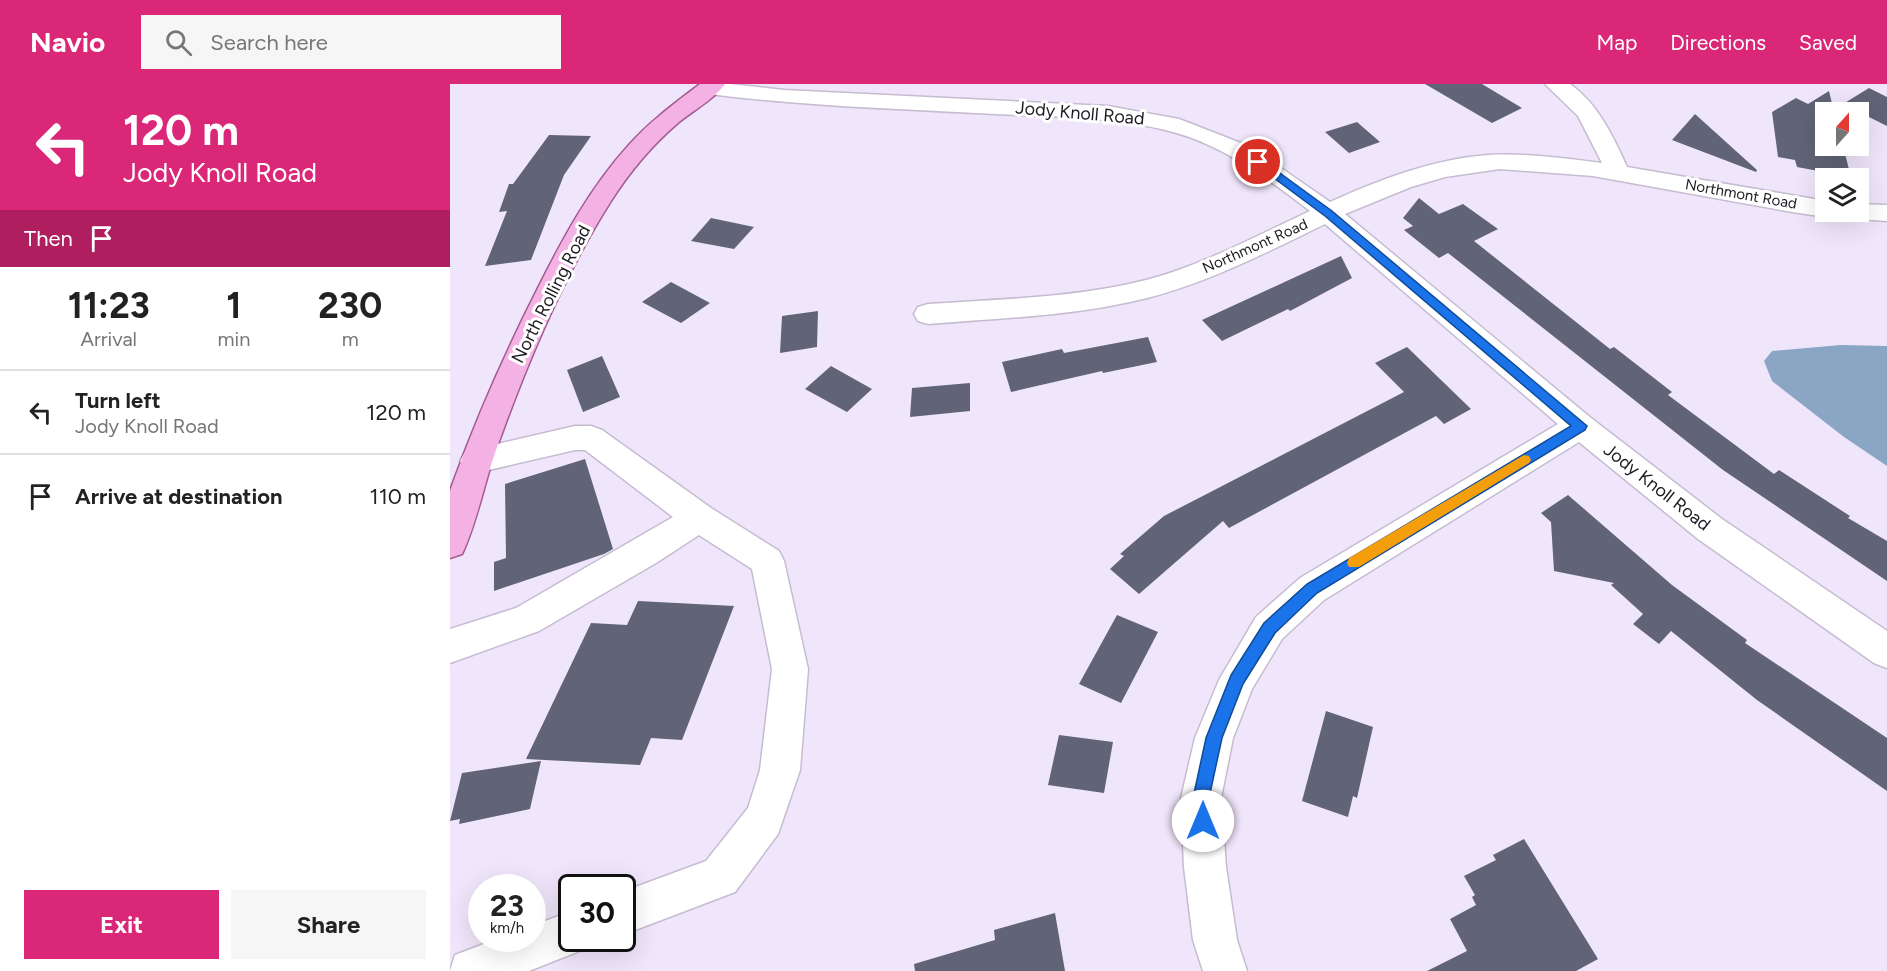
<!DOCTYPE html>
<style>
:root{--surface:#fff;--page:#f6f6f6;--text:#222;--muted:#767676;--line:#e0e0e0;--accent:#db2777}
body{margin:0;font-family:Figtree,sans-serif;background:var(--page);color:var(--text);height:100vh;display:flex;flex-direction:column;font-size:22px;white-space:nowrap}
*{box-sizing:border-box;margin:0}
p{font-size:20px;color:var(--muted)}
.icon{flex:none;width:33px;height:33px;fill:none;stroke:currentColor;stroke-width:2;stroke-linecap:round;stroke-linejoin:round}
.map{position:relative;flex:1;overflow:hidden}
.panel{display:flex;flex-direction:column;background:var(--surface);width:450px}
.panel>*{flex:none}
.top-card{background:#db2777;color:#fff;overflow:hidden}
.needle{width:39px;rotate:21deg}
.tools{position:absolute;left:1365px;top:18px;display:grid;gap:12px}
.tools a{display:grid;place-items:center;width:54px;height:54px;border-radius:0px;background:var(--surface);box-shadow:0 6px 24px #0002;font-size:30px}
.speed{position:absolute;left:18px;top:790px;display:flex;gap:12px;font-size:30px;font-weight:700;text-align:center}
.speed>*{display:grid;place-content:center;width:78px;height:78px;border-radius:50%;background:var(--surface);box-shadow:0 6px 24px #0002;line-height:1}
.speed small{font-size:15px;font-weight:400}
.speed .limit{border:3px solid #111;border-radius:9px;background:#fff;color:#111}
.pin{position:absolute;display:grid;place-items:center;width:51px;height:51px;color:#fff;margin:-26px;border:3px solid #fff;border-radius:50%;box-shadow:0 2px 6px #0007}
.me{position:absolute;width:66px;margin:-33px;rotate:0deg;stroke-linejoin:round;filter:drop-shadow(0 0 4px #0008)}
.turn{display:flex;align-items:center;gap:21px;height:126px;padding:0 24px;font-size:27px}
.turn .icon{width:78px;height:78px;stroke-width:2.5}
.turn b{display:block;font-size:42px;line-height:51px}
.then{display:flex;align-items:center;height:57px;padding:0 24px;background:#0003;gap:12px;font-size:22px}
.eta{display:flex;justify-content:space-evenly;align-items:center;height:102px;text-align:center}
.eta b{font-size:36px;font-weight:700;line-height:42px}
.button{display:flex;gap:12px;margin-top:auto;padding:12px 24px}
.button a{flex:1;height:69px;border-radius:0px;background:var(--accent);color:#fff;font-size:24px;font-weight:700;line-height:69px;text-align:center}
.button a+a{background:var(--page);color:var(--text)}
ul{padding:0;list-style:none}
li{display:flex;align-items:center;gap:18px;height:84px;padding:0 24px;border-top:2px solid var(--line)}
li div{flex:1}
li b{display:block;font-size:22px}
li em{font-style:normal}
header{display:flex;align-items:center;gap:36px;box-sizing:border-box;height:84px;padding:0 30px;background:var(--accent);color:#fff}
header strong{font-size:28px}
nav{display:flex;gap:33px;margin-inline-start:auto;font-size:21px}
.search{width:420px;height:54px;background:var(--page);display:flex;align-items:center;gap:15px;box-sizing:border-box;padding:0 21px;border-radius:0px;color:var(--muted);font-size:22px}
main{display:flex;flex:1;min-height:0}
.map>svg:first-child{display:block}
.water{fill:#8ba6c4}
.building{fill:#616476}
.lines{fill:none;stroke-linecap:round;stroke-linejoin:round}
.minor-casing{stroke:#c6bcd0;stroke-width:3}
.major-casing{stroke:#a35b93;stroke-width:3}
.minor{fill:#fff;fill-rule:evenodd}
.major{fill:#f3b2e3;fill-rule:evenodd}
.route{fill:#1a73e8;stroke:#114b97;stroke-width:1.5}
.slow{fill:#f59e0b}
.labels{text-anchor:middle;stroke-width:6;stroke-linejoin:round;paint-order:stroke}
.far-street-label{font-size:15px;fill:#1e1a21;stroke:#fff}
.street-label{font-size:18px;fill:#1e1a21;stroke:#fff}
</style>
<header>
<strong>Navio</strong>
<div class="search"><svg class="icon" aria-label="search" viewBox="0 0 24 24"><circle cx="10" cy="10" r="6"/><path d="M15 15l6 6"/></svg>Search here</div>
<nav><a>Map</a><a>Directions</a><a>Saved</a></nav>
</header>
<main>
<section class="panel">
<div class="top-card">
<div class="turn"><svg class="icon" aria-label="left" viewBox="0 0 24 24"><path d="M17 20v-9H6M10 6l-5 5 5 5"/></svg><div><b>120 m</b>Jody Knoll Road</div></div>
<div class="then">Then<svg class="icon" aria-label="arrive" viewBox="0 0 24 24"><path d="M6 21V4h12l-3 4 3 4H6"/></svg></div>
</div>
<div class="eta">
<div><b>11:23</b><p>Arrival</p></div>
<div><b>1</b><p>min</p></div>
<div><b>230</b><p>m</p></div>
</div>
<ul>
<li><svg class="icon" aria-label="left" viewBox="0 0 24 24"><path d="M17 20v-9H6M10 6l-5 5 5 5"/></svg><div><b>Turn left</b><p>Jody Knoll Road</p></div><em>120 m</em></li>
<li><svg class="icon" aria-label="arrive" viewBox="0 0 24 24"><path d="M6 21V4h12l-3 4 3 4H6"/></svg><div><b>Arrive at destination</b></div><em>110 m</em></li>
</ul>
<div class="button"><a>Exit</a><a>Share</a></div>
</section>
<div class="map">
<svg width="1437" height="887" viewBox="0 0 1437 887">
<rect width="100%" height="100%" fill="#f0e6fb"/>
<!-- water -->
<path class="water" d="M1391 261 1437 262V382L1394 353 1322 297 1314 277 1322 267Z"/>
<!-- building -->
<path class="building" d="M975 0H1032L1072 24 1042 39Z
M1419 4 1437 13V42L1393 20Z
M1379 7 1384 28H1376V62H1393L1401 93 1347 83 1345 76 1328 73 1322 28 1346 14 1358 20Z
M1245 30 1307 86 1306 88 1222 56Z
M907 38 930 58 899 69 875 48Z
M99 51 141 52 114 91 81 176 35 182 57 127 49 128 59 100H63Z
M969 114 989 130 1013 120 1048 145 1024 157 1160 265 1164 263 1222 308 1218 311 1324 390 1329 386 1400 432 1398 434 1437 457V497L1273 386 998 169 989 174 954 146 963 142 953 134Z
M261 134 304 143 284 165 241 157Z
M891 172 902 194 840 227 838 225 772 257 752 236Z
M221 198 260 219 231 239 192 218Z
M368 227 367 263 330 269 332 232Z
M698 253 707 278 653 289 652 287 561 308 552 278 612 265 614 269Z
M957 263 1021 325 994 340 986 332 779 444 773 437 689 510 660 485 674 472 670 470 714 432 954 308 925 279Z
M152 272 170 313 133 328 117 286Z
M381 282 422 305 397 328 355 305Z
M520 299V327L460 333 462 304Z
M135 375 163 465 154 470 44 507V478L56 474 55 400Z
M1118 411 1222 501 1297 556 1295 559 1437 654V707L1307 616 1221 547 1209 560 1183 540 1193 530 1161 501 1164 499 1104 487 1101 438 1091 429Z
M188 517 284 522 232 656 201 654 190 681 76 675 141 539 177 541Z
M667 531 708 548 671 619 629 600Z
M876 627 923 643 907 714 903 712 898 733 852 717Z
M609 651 663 658 654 709 598 701Z
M91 677 80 725 9 740 10 735 0 737 12 689Z
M1074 755 1148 875 1126 887H977L1017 867 1000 835 1026 821 1022 813 1025 811 1014 792 1046 776 1043 771Z
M605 829 615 887H465L464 880 545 856 544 846Z"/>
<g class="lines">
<!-- minor casing -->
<g class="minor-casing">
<path id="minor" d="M251 0H280L334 6 658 22 729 35 801 63 880 118C929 96 983 75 1038 71 1075 69 1115 74 1152 79L1128 32 1095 0H1120C1148 20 1163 52 1177 83L1376 117V128H1387L1385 130 1376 133 1342 128 1143 92 1050 85 995 93 961 103 895 130 1141 334 1272 435 1437 547V584L1424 579 1248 455 1129 358 874 516 832 555 802 605 783 654 771 714 776 783 787 856 797 887H753L743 856 734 783 731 714 745 654 769 596 806 533 850 494 1108 340 875 140C817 168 760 198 697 214 626 232 551 234 478 240L468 237 464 230 468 223 478 220C550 215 625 214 696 196 753 181 806 152 860 127 818 95 775 62 723 48 666 32 604 33 546 30 450 25 354 22 259 10L251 9 248 4Z
M1408 120 1437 121V137L1392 134 1389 128H1408Z
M125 342H141L152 346 261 424 329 467 334 477 358 585 350 686 328 750 285 808 172 851V808L256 777 298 724 310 686 322 585 302 485 249 451 206 479 89 547 0 579V545L66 524 223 433 135 366H125L26 389 15 386 10 377 15 368 26 365Z
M122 827V855H141L137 864 79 887H0L5 871 47 855H82V842Z"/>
</g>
<!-- major casing -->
<g class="major-casing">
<path id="major" d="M250 0H275C264 15 244 26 229 38 202 61 180 87 161 117 114 191 75 284 46 366 34 399 27 439 12 470L0 474V407L4 396C28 330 56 267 88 204 113 154 140 104 178 62 199 38 225 19 250 0Z"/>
</g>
<!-- minor -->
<use href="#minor" class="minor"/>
<!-- major -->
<use href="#major" class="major"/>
</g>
<!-- route -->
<path class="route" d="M805 76H812L882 127 1137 342 1135 346 867 509 825 549 793 600 772 654 759 714 761 737 758 743 753 746 747 743 743 714 756 654 781 591 814 539 857 500 1121 342 875 132 805 80Z"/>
<!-- slow -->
<path class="slow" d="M1074 371 1079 372 1081 376 1079 379 909 483H899L897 479 899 474Z"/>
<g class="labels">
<!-- far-street labels -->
<g class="far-street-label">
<text transform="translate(1291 110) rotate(10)" y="5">Northmont Road</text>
<text transform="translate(805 162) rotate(-24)" y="5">Northmont Road</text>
</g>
<!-- street labels -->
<g class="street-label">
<text transform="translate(630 29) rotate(5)" y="6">Jody Knoll Road</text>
<text transform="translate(101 210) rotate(-63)" y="6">North Rolling Road</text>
<text transform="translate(1207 403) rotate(38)" y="6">Jody Knoll Road</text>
</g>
</g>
</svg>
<div class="tools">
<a><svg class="needle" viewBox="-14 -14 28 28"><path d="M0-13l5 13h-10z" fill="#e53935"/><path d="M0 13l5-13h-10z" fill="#767676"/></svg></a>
<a><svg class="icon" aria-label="layers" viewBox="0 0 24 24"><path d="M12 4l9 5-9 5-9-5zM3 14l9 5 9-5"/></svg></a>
</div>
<div class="speed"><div>23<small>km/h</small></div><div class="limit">30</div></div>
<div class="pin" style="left:808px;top:78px;background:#d93025"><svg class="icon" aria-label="arrive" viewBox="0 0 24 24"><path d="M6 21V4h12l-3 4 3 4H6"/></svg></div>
<svg class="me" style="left:753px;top:737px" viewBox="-20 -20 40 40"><circle r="19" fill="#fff"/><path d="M0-13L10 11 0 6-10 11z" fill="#1a73e8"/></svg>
</div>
</main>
